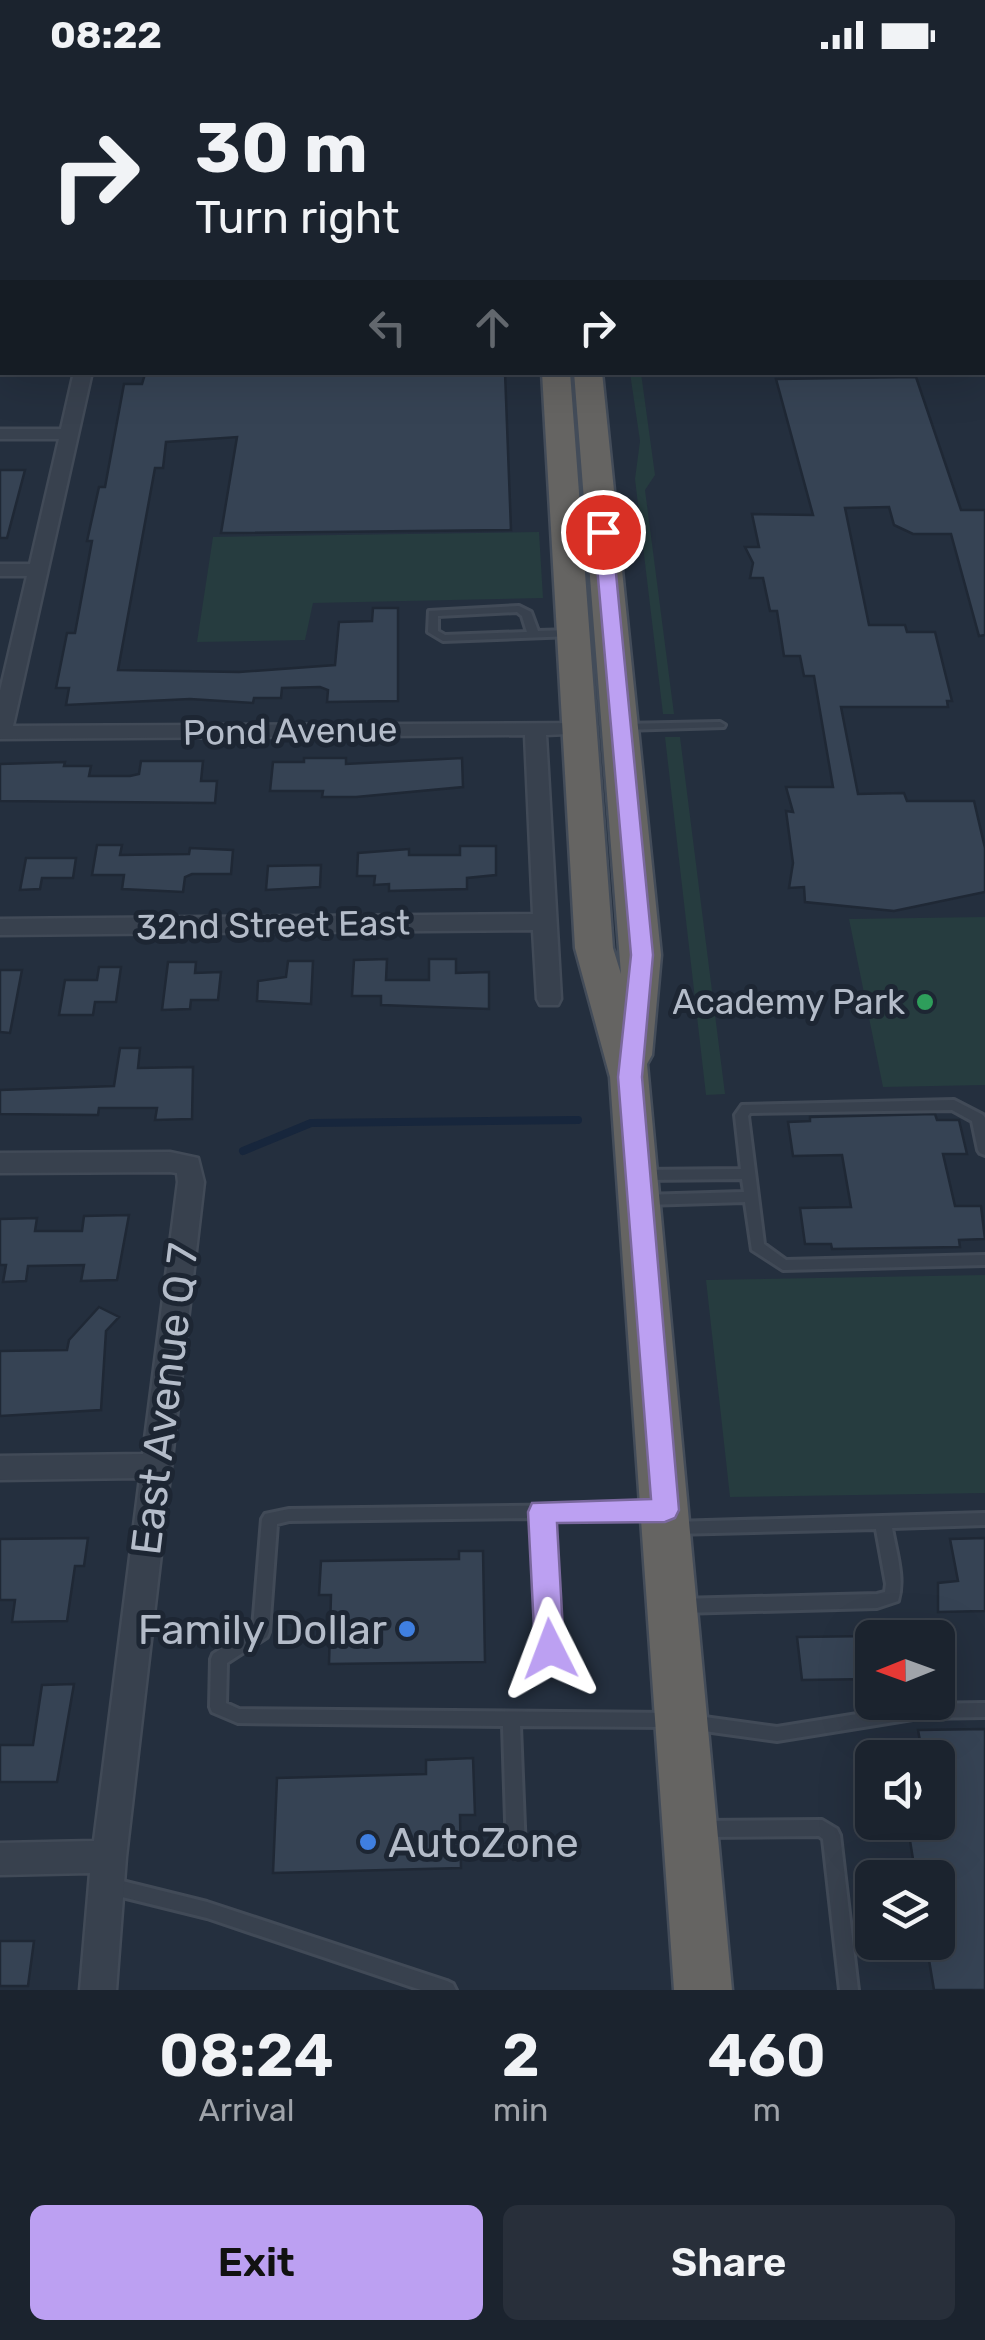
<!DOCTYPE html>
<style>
:root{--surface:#1b232e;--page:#282f3a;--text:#f1f3f6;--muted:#a0a4aa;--line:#39404a;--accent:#bca0f2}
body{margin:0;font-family:Rubik,sans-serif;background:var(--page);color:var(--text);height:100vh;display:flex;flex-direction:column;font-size:38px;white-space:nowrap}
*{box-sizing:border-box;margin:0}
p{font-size:32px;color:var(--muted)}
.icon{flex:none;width:55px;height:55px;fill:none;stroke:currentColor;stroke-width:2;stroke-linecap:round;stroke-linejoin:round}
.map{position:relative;height:1920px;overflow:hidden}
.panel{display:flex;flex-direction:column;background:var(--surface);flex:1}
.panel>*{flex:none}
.banner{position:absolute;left:0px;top:0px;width:985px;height:305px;box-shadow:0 10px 40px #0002,0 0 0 2px var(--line);background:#1b232e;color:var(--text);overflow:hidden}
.needle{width:65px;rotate:269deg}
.fabs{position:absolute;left:855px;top:1550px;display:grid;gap:20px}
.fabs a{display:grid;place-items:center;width:100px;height:100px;border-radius:15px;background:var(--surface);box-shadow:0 10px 40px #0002,0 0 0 2px var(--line);font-size:50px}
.pin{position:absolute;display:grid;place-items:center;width:85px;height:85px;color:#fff;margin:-42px;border:5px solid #fff;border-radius:50%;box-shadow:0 2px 10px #0007}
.me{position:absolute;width:110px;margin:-55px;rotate:357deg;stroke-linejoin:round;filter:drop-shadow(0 0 8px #0008)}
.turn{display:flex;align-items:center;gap:35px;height:210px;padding:0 30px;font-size:45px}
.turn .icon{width:130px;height:130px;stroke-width:2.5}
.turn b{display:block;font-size:70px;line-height:85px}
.lanes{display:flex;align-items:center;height:95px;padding:0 30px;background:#0003;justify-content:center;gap:50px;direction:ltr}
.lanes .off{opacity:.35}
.eta{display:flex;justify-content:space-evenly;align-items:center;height:170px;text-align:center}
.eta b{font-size:60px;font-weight:600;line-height:70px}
.cta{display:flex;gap:20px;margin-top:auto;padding:20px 30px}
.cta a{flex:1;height:115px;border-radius:15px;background:var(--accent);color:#111;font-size:40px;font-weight:600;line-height:115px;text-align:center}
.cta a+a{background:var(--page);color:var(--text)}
.status{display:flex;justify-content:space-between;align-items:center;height:70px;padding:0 50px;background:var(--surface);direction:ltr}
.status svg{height:28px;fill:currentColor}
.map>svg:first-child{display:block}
.green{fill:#263c3f}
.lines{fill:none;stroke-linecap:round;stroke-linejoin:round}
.stream{stroke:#17263c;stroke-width:8}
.building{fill:#364354;stroke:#1f2835;stroke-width:2.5}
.service-casing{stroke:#414a57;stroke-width:6}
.minor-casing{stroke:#414a57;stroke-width:5}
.tertiary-casing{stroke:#414a57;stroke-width:5}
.trunk-casing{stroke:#434c59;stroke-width:5}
.path{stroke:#3f5557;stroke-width:4;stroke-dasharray:5 5;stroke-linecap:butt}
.service{fill:#38414e;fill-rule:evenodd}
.minor{fill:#38414e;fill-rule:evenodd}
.tertiary{fill:#38414e;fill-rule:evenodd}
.trunk{fill:#656462;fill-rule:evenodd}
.route{fill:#bca0f2;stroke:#7a689d;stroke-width:2.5}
.leisure-dot{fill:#2e9e5b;stroke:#1d2633;stroke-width:4}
.shop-dot{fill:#3f7fe0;stroke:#1d2633;stroke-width:4}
.labels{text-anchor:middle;stroke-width:10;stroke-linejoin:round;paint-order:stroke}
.street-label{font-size:35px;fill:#b4bcc9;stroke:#1d2633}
.poi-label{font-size:35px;fill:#b4bcc9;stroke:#1d2633;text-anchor:end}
.near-street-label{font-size:42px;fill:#b4bcc9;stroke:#1d2633}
.near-poi-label{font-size:42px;fill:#b4bcc9;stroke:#1d2633;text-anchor:end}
</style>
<div class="status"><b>08:22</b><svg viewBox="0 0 49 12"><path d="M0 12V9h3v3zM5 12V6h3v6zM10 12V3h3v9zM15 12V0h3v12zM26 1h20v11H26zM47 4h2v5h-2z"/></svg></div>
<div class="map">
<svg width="985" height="1920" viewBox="0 0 985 1920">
<rect width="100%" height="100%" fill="#242f3e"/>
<!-- green -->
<path class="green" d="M568 0H985V223L982 2Z
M630 303H641L655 405 645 420 674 644H663L635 409 640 371Z
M539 462 543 528 313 533 305 570 197 572 213 467Z
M665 667H680L725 1024 706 1025Z
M985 847V1015L883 1017 849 849Z
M985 1205V1423L730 1427 706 1210Z"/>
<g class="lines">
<!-- stream -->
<path class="stream" d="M243 1081 311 1053 578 1050"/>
</g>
<!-- building -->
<path class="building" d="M505 302 511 460 221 463 237 367 166 372 163 398H155L118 600 239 602 335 595 339 552 372 551 373 538H398V631L327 632 328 620 320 617 282 618 281 628H254L253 633 190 629 66 635 69 618H56L67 563H75L92 471H87L99 417H105L124 314H142L145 304Z
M916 307 961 440H985V565L979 566 951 464H913L894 455 889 437 845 438 869 555H905L907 562H935L952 631H947L948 637H841L858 724 904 723 907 731H974L985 778V822L894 841 805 832 804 817 789 818 793 793 786 741 793 742 786 717H833L814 606H804L800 586H784L777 541H770L763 508H750L753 493 745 477H759L752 444 813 445 776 309Z
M0 400H25L7 468H0Z
M304 688H346V694L462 688 463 717 356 727H322L323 721H270L273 692H304Z
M141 691H203L201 711H217L215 733 0 731V694L65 692 64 696H91L89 706H130L139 704Z
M97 775H122L120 785 189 784 190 778 233 780 231 804H192L185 807 183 822 122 819 124 805H92Z
M460 776H496V805L467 808V819L389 821V814L374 815 375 806H357L358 783 409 779V785H460Z
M26 788H76L73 808H42L40 819 20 820Z
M321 795 320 817 266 820 268 796Z
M387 889 386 910H429V889H456V903L489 902V939L381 935V926H352L354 890Z
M288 891H313L311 934 257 931 258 911 286 907Z
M168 892H196L195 903 221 902 218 930H191L190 939 162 940Z
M99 897H121L116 932H95L93 945H59L65 910H97Z
M0 900H22L10 963 0 962Z
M120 978H140L138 998 193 997 192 1049 155 1050 157 1038H99L98 1045 0 1044V1020L114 1016Z
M935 1044 937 1050H959L967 1084H943L955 1136H981L985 1169 959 1170 960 1177 832 1179 831 1174H805L800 1138 851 1137 842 1085 793 1086 788 1052 810 1051V1047Z
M129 1145 117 1210 81 1211 84 1195 28 1196 26 1211 3 1212 6 1195H0V1149L37 1148 35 1161H82L84 1146Z
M99 1237 119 1247 106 1261 101 1340 0 1346V1281L67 1280 69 1270Z
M88 1468 84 1496H75L67 1551 12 1552 15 1530H0V1469Z
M985 1468V1541L938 1542V1513L958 1511 950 1469Z
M459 1481H483L485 1592 329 1594 331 1525H319L321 1491 459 1489Z
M872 1566V1609L802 1610 797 1567Z
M74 1614 57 1712H0V1675H33L42 1615Z
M985 1659V1920H934L926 1872H938V1808H916L907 1752H938V1688H923L918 1660Z
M473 1688 475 1745H460L461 1798 273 1803 277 1708 426 1704V1690Z
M0 1871H34L28 1916H0Z"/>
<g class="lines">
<!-- service casing -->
<g class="service-casing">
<path id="service" d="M982 295H985V301L982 300Z
M519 536 531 542 538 561 572 560 577 563 572 566 443 571 428 562 429 541ZM517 542 522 546 527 562 445 565 438 561V546Z
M720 652 725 655 724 657 622 660 617 657 622 654Z
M954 1030 983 1045 985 1048V1085L980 1083 978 1080 972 1051 952 1040 750 1043 748 1046 764 1174 786 1190 985 1185V1195L783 1200 752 1180 745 1132 643 1135 638 1133 636 1130 638 1127 643 1125 744 1122 742 1109 641 1110 636 1108 634 1105 636 1102 641 1100 741 1099 735 1045 742 1035Z
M654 1434 659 1436 662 1440 659 1444 654 1446 550 1448 557 1579 555 1584 549 1586 543 1584 541 1579 535 1448 289 1451 277 1454 269 1562 267 1567 227 1593 226 1633 239 1639 670 1643 676 1645 678 1650 676 1655 670 1657 520 1656 525 1781 522 1787 516 1789 510 1787 507 1781 503 1656 238 1653 212 1642 210 1637 211 1589 213 1584 253 1558 262 1449 265 1444 289 1439Z
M985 1443V1455L892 1458C896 1482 905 1508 898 1531L877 1538 679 1543 673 1541 671 1536 673 1531 679 1529 877 1524 885 1522 886 1514 876 1459 673 1464 668 1463 665 1458 668 1453 673 1452Z
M985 1633V1647L919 1648 777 1671 690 1659 684 1657 682 1652 684 1647 690 1645 777 1657 919 1634Z
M822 1750 837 1759 840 1765 858 1920H840L823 1769 819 1766 701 1767 695 1765 692 1759 695 1753 701 1751Z
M110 1808 207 1832 447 1911 453 1914 456 1920H421L207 1848 110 1824 104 1822 101 1816 104 1810Z"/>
</g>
<!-- minor casing -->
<g class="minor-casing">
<path id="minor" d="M0 51H2V59H0Z
M0 136H2V146H0Z
M74 302H92L13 656 588 653 591 658 588 663 546 665 561 929 558 935H540L537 929 533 860 0 865V849L533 844 525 665 0 669V621L27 506H0V494H30L59 369H0V359H61Z
M170 1082 198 1088 204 1112 126 1787 116 1920H80L90 1803 0 1805V1773L94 1771 140 1408 0 1410V1386L143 1384 178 1112 177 1103 170 1102 0 1103V1083Z"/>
</g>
<!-- tertiary casing -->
<g class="tertiary-casing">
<path id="tertiary" d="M982 231H985V243H982Z
M0 233H2V245H0Z"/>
</g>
<!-- trunk casing -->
<g class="trunk-casing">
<path id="trunk" d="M542 0H564V2H542Z
M542 302H570L613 878 621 904 574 302H602L661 885 652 985 647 994 732 1920H674L610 1007 575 878Z"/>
</g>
<!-- path -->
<path class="path" d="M840 0 848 2
M982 0 985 6"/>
<!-- service -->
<use href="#service" class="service"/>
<!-- minor -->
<use href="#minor" class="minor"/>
<!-- tertiary -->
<use href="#tertiary" class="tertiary"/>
<!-- trunk -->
<use href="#trunk" class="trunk"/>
</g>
<!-- route -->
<path class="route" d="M603 457 612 462 653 885 642 1007 679 1440 675 1448 665 1452 557 1453 564 1579 560 1588 550 1591 539 1588 535 1579 528 1442 532 1433 651 1429 618 1007 631 885 594 462Z"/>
<!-- markers -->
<circle class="leisure-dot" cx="925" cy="932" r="10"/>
<g class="shop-dot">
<circle cx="407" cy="1559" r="10"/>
<circle cx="368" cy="1772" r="10"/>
</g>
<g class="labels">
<!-- street labels -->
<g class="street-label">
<text transform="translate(290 661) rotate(-1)" y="12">Pond Avenue</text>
<text transform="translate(273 855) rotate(-1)" y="12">32nd Street East</text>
</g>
<!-- poi labels -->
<g class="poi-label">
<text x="905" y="944">Academy Park</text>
</g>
<!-- near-street labels -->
<g class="near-street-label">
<text transform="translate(164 1329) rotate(-83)" y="15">East Avenue Q 7</text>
</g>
<!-- near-poi labels -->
<g class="near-poi-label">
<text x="387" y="1574">Family Dollar</text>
<text x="388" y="1787" text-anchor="start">AutoZone</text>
</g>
</g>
</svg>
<div class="fabs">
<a><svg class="needle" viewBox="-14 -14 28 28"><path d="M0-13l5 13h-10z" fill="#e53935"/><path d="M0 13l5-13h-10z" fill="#a0a4aa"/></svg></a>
<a><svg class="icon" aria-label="sound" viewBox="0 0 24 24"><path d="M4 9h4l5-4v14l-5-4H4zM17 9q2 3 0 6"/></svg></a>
<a><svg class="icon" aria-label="layers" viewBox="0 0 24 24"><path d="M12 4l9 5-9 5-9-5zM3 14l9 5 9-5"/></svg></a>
</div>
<div class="pin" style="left:603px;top:462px;background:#d93025"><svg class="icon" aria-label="arrive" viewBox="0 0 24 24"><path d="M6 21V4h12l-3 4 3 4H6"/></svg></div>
<svg class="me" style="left:550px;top:1579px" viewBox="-20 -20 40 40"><path d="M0-17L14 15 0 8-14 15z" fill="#bca0f2" stroke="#fff" stroke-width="4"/></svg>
<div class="banner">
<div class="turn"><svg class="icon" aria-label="right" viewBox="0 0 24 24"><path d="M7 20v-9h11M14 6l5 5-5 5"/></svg><div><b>30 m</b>Turn right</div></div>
<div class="lanes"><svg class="icon off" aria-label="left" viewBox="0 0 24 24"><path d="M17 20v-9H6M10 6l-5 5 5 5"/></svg><svg class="icon off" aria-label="ahead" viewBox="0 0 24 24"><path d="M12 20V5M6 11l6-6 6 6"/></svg><svg class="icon" aria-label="right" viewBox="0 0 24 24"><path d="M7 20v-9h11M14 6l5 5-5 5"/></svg></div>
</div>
</div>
<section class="panel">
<div class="eta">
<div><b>08:24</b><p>Arrival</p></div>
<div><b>2</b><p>min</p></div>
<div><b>460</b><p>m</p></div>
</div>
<div class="cta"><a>Exit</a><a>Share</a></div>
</section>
